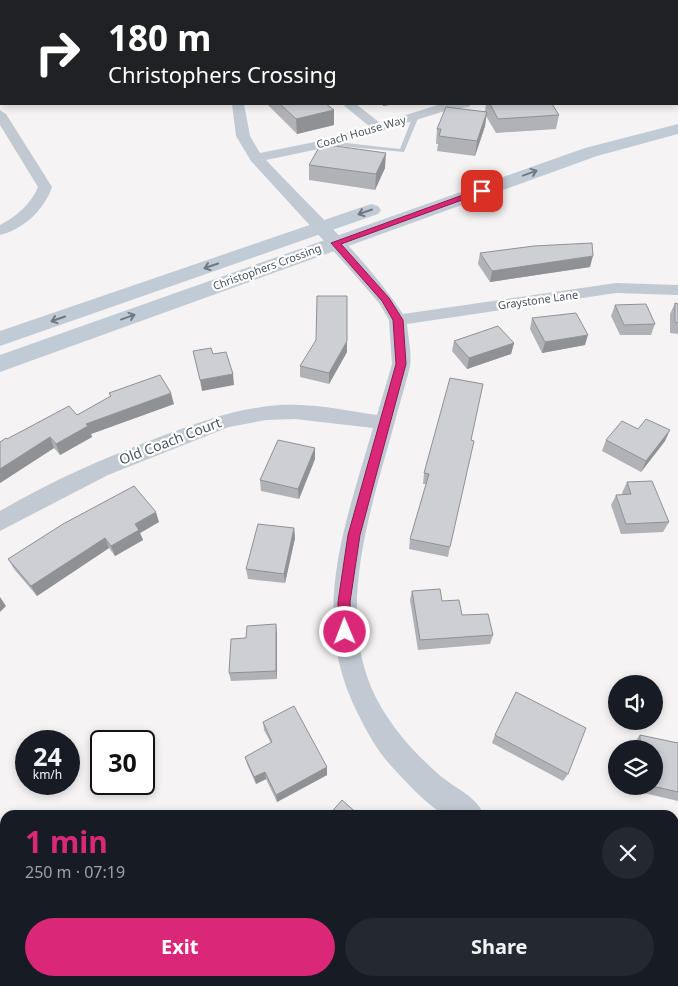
<!DOCTYPE html>
<meta charset="utf-8">
<style>
:root{--surface:#171b24;--page:#242831;--text:#f1f3f6;--muted:#9ea1a6;--accent:#db2777}
body{margin:0;font-family:"Noto Sans",sans-serif;background:var(--page);color:var(--text);height:100vh;display:flex;flex-direction:column;font-size:19px;white-space:nowrap}
*{box-sizing:border-box;margin:0}
p{font-size:16px;color:var(--muted)}
.icon{flex:none;width:28px;height:28px;fill:none;stroke:currentColor;stroke-width:2;stroke-linecap:round;stroke-linejoin:round}
.map{position:relative;flex:1;overflow:hidden}
.side{position:absolute;left:0px;top:810px;width:679px;height:176px;display:flex;flex-direction:column;background:var(--surface);border-radius:15px 15px 0 0;box-shadow:0 2px 8px #0003}
.side>*{flex:none}
.hud{position:absolute;left:0px;top:0px;width:679px;height:105px;box-shadow:0 2px 8px #0003;background:#202124;color:#fff;overflow:hidden}
.controls{position:absolute;left:608px;top:675px;display:grid;gap:10px}
.controls a{display:grid;place-items:center;width:55px;height:55px;border-radius:50%;background:var(--surface);box-shadow:0 2px 8px #0003;font-size:25px}
.speed{position:absolute;left:15px;top:730px;display:flex;gap:10px;font-size:25px;font-weight:700;text-align:center}
.speed>*{display:grid;place-content:center;width:65px;height:65px;border-radius:50%;background:var(--surface);box-shadow:0 2px 8px #0003;line-height:1}
.speed small{font-size:12px;font-weight:400}
.speed .limit{border:2px solid #111;border-radius:8px;background:#fff;color:#111}
.pin{position:absolute;display:grid;place-items:center;width:42px;height:42px;color:#fff;margin:-21px;border-radius:10px;box-shadow:0 2px 8px #0006}
.me{position:absolute;width:55px;margin:-28px;rotate:359deg;stroke-linejoin:round;filter:drop-shadow(0 0 4px #0008)}
.turn{display:flex;align-items:center;gap:18px;height:105px;padding:0 25px;font-size:22px}
.turn .icon{width:65px;height:65px;stroke-width:2.5}
.turn b{display:block;font-size:35px;line-height:42px}
.round{display:grid;place-items:center;flex:none;width:52px;height:52px;border-radius:26px;background:var(--page)}
.overview{display:flex;align-items:center;justify-content:space-between;height:85px;padding:0 25px}
h1{font-size:30px;font-weight:700;line-height:38px;color:var(--accent)}
.primary-button{display:flex;gap:10px;margin-top:auto;padding:10px 25px}
.primary-button a{flex:1;height:58px;border-radius:30px;background:var(--accent);color:#fff;font-size:20px;font-weight:700;line-height:58px;text-align:center}
.primary-button a+a{background:var(--page);color:var(--text)}
.map>svg:first-child{display:block}
.lines{fill:none;stroke-linecap:round;stroke-linejoin:round}
.lane{fill:#c1cad2;fill-rule:evenodd}
.street{fill:#c1cad2;fill-rule:evenodd}
.secondary{fill:#c1cbd6;fill-rule:evenodd}
.wall{fill:#b0b2b7}
.shaded-wall{fill:#909195}
.building{fill:#cdcfd5;stroke:#909195}
.oneway{stroke:#6e7984}
.route{fill:#db2777;stroke:#8e194d}
.labels{text-anchor:middle;stroke-width:4.5;stroke-linejoin:round;paint-order:stroke}
.far-street-label{font-size:11px;fill:#4a5661;stroke:#fff}
.street-label{font-size:14px;fill:#4a5661;stroke:#fff}
</style>
<div class="map">
<svg width="678" height="986" viewBox="0 0 678 986">
<rect width="100%" height="100%" fill="#f5f3f3"/>
<g class="lines">
<!-- lane -->
<path class="lane" d="M416 114 419 116 404 152 328 145 325 143 328 141 400 149 413 116Z"/>
<!-- street -->
<path class="street" d="M119 0H129V1H119Z
M293 0H308L309 1H294Z
M459 0H474L475 1H460Z
M0 64 1 65V72H0Z
M1 84V94L0 95V85Z
M232 104H244L250 136 260 153 325 140 369 126 342 104H356L380 123 441 104H471L469 107 448 110 333 146 266 160C312 209 365 257 403 314L616 283 678 285V295L616 293 407 324C408 337 412 353 410 366 407 380 402 395 398 410 376 495 335 600 371 687 385 720 410 749 437 773 452 787 476 795 484 815 474 815 456 818 446 815 432 810 406 782 395 770 379 754 368 734 358 714 308 616 345 526 373 428L295 419 266 420 229 427 108 475 0 531V511C51 481 106 457 162 436 200 422 238 408 279 405 312 403 345 410 377 415L392 364 389 320 379 303 347 266 251 161 236 136Z
M0 110 6 114 52 187C44 210 24 229 0 235V225C17 216 31 204 38 187L0 125Z
M674 865 678 866V896L674 895Z"/>
<!-- secondary -->
<path class="secondary" d="M678 124V134L597 156 0 372V355L585 148Z
M371 204 378 206 381 210 378 214 0 346V331Z"/>
</g>
<!-- wall -->
<path class="wall" d="M526 0H545V1Z
M568 0H678V9V1H572Z
M267 104H326L334 125 297 134Z
M486 104H552L559 115 556 129 496 133 486 116 485 126 475 156 437 151 438 144H436L437 129 485 111Z
M309 165 385 168 375 190 309 180Z
M480 253 590 267 490 282 478 264Z
M675 303 678 304V334L670 333V314Z
M615 305 655 324 651 335H620L611 316Z
M532 318 585 345 542 353 530 329Z
M454 341 514 343 511 354 467 369 452 351Z
M347 352 329 384 300 377V366Z
M109 393 174 404 91 434 92 437 60 455 54 448 0 483 7 439 77 415 111 397Z
M638 429 665 441 641 472 602 451 606 440Z
M471 440 448 557 409 549 410 539 426 484H423L424 473Z
M315 448V459L299 499 261 491 260 480Z
M627 482 669 522 663 532 621 534 611 505 616 495H623L622 493Z
M159 522 140 533 143 540 115 556 109 548 37 596 14 569 8 559Z
M294 528 295 538 285 583 248 579 246 569Z
M412 591 442 601 462 615 493 635 490 644 418 650 410 600Z
M277 634V679L231 681 229 673 246 638Z
M263 722 327 767V775L277 802 266 779 256 784 247 764 245 757 271 743 264 730Z
M495 735 568 774 563 781 492 743Z
M640 735 678 743V801L635 791V786H654V749H634V743Z
M489 981H501L497 985Z
M549 981H649V986H548Z"/>
<!-- shaded-wall -->
<path class="shaded-wall" d="M219 0H255L254 1H215Z
M383 104H396L383 106Z
M334 110V125L297 134 296 119Z
M487 112 485 126 475 156 477 141Z
M386 153 385 168 375 190 376 174Z
M593 256 590 267 490 282 492 271Z
M588 335 585 345 542 353 545 342Z
M347 341V352L329 384V373Z
M514 343 511 354 467 369 469 358Z
M233 374 234 385 202 391 200 380Z
M171 393 174 404 91 434 92 437 60 455 56 444 86 424Z
M670 430 665 441 641 472 646 461Z
M50 437 54 448 0 483V469Z
M315 448V459L299 499 298 489Z
M156 512 159 522 140 533 143 540 115 556 111 546 135 524Z
M294 528 295 538 285 583 284 574Z
M105 538 109 548 37 596 31 586Z
M0 597 6 606 0 612Z
M276 624 277 634V679L276 671Z
M327 767V775L277 802 276 795Z
M265 772 266 779 256 784 254 777Z
M0 900 5 919V934L0 937Z"/>
<!-- building -->
<path class="building" d="M202 0H219L215 1H201Z
M333 0H372L371 1H331Z
M610 0H675L673 1H614Z
M280 104H326L334 110 296 119Z
M490 104H552L559 115 498 119Z
M446 107 487 112 477 141 439 136 441 129H437Z
M321 144 386 153 376 174 309 165Z
M592 243 593 256 492 271 480 253 534 246Z
M317 296H347V341L329 373 300 366 316 340Z
M675 303 678 304V323L675 322Z
M646 304 655 324 624 325 615 305Z
M576 313 588 335 545 342 532 318Z
M498 326 514 343 469 358 454 341Z
M211 348 213 354 226 352 233 374 200 380 193 351Z
M160 375 171 393 86 424 88 426 56 444 50 437 0 469V442L6 438 7 439 69 406 77 415 111 396 109 393Z
M450 378 483 384 471 440 474 441 450 547 410 539 429 474 424 473Z
M646 419 670 430 646 461 606 440 622 421 638 429Z
M278 440 315 448 298 489 260 480Z
M652 481 669 522 626 524 616 495 631 494 627 482Z
M134 486 156 512 135 524 139 530 111 546 105 538 31 586 8 559 63 524Z
M258 524 294 528 284 574 246 569Z
M440 589 442 601 459 600 462 615 488 614 493 635 420 640 412 591Z
M276 624V671L229 673 231 639 246 638 247 626Z
M516 692 586 728 568 774 495 735Z
M294 706 327 767 276 795 265 772 254 777 245 757 272 742 263 722Z
M640 735 678 743V792L652 786H654V749H640Z
M342 800 359 815H329Z
M556 981H649V986H556Z"/>
<!-- one-way arrows -->
<defs><path id="oneway-shaft" d="M-6 0H5M1.5-3L5.5 0L1.5 3" fill="none" stroke-width="1.6" stroke-linecap="round" stroke-linejoin="round" transform="scale(1.25)"/></defs>
<g class="oneway">
<use href="#oneway-shaft" transform="translate(530 173) rotate(-20)"/>
<use href="#oneway-shaft" transform="translate(365 212) rotate(161)"/>
<use href="#oneway-shaft" transform="translate(211 266) rotate(161)"/>
<use href="#oneway-shaft" transform="translate(128 317) rotate(-20)"/>
<use href="#oneway-shaft" transform="translate(58 319) rotate(161)"/>
</g>
<!-- route -->
<path class="route" d="M482 188 485 191 484 192 341 244 389 298 403 320 406 364 360 535 350 602 351 632 349 636 345 638 340 636 338 632V602L348 535 396 364 393 320 382 301 331 243Z"/>
<g class="labels">
<!-- far-street labels -->
<g class="far-street-label">
<text transform="translate(361 132) rotate(-16)" y="4">Coach House Way</text>
<text transform="translate(267 267) rotate(-20)" y="4">Christophers Crossing</text>
<text transform="translate(538 300) rotate(-8)" y="4">Graystone Lane</text>
</g>
<!-- street labels -->
<g class="street-label">
<text transform="translate(170 441) rotate(-21)" y="5">Old Coach Court</text>
</g>
</g>
</svg>
<div class="controls">
<a><svg class="icon" aria-label="sound" viewBox="0 0 24 24"><path d="M4 9h4l5-4v14l-5-4H4zM17 9q2 3 0 6"/></svg></a>
<a><svg class="icon" aria-label="layers" viewBox="0 0 24 24"><path d="M12 4l9 5-9 5-9-5zM3 14l9 5 9-5"/></svg></a>
</div>
<div class="speed"><div>24<small>km/h</small></div><div class="limit">30</div></div>
<div class="pin" style="left:482px;top:191px;background:#d93025"><svg class="icon" aria-label="arrive" viewBox="0 0 24 24"><path d="M6 21V4h12l-3 4 3 4H6"/></svg></div>
<svg class="me" style="left:345px;top:632px" viewBox="-20 -20 40 40"><circle r="17" fill="#db2777" stroke="#fff" stroke-width="3"/><path d="M0-11L8 9 0 5-8 9z" fill="#fff"/></svg>
<div class="hud">
<div class="turn"><svg class="icon" aria-label="right" viewBox="0 0 24 24"><path d="M7 20v-9h11M14 6l5 5-5 5"/></svg><div><b>180 m</b>Christophers Crossing</div></div>
</div>
<section class="side">
<div class="overview"><div><h1>1 min</h1><p>250 m · 07:19</p></div><a class="round"><svg class="icon" aria-label="close" viewBox="0 0 24 24"><path d="M6 6l12 12M18 6L6 18"/></svg></a></div>
<div class="primary-button"><a>Exit</a><a>Share</a></div>
</section>
</div>
